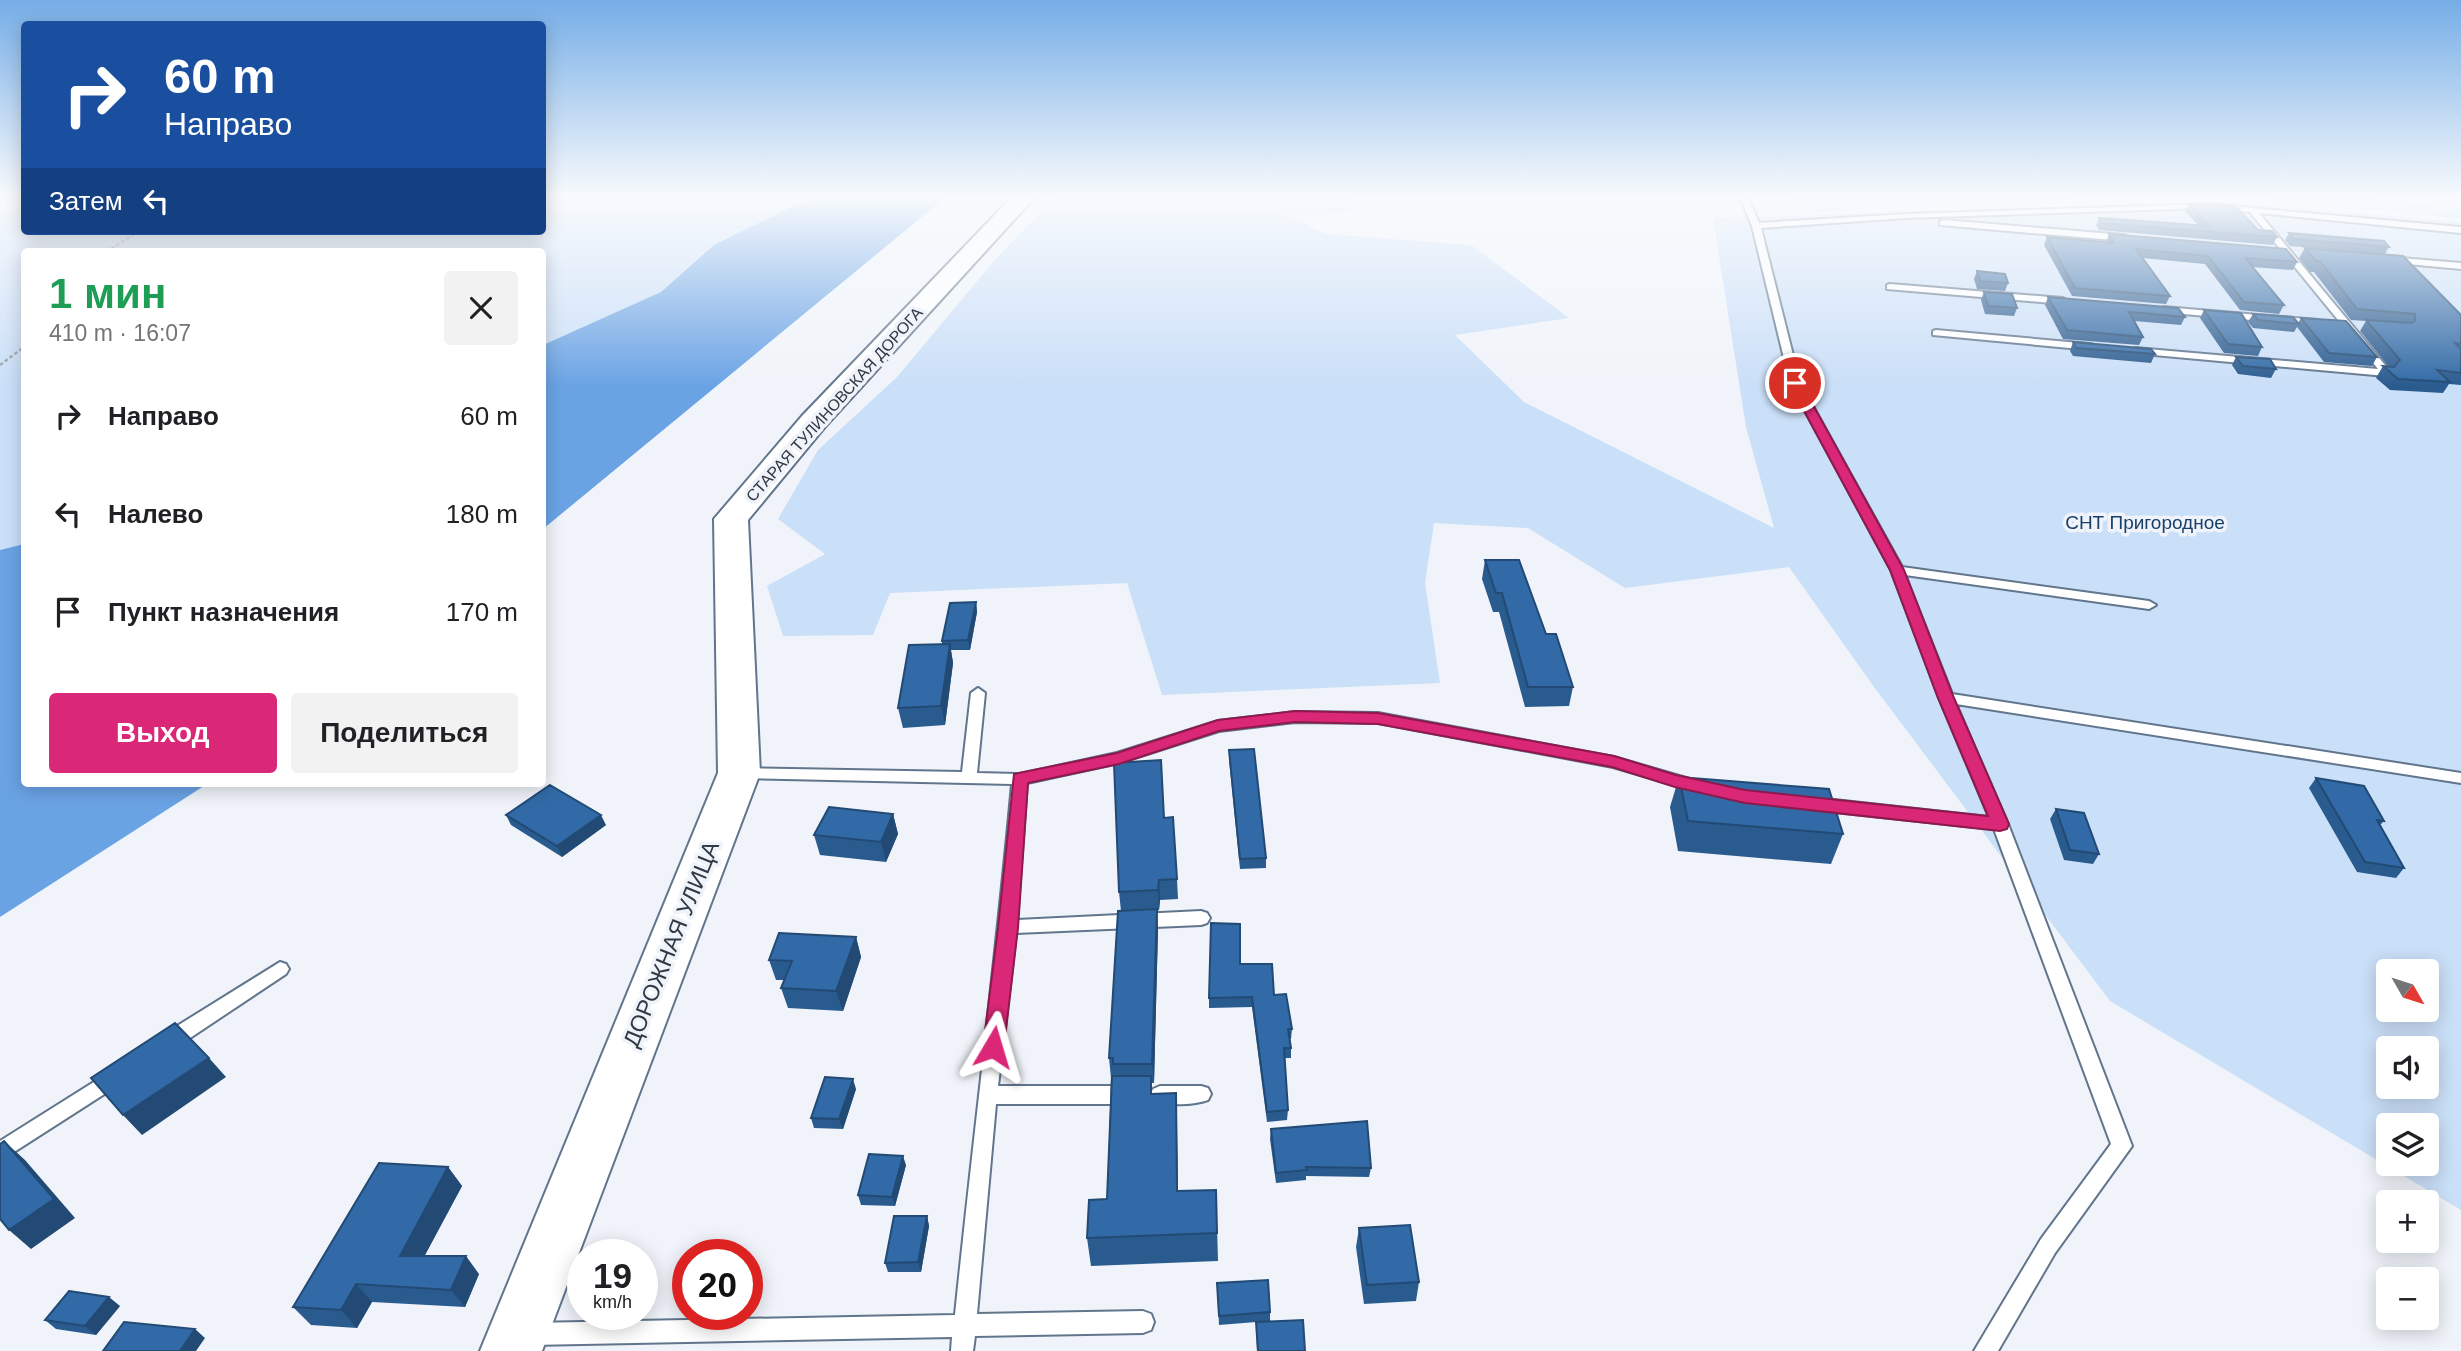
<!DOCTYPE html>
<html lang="ru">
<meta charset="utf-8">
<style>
:root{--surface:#fff;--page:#f2f2f2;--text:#202124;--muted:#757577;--accent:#db2777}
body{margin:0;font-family:Helvetica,sans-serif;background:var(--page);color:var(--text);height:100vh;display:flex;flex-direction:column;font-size:26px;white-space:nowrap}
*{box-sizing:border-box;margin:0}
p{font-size:23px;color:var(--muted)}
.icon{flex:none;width:38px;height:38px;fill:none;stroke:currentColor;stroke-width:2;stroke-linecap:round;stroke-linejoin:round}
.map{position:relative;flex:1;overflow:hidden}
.side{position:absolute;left:21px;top:248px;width:525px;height:539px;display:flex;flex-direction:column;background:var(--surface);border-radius:7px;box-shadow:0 4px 18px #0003}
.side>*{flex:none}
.top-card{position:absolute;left:21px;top:21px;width:525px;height:214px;border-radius:7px;box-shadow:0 4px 18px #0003;background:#1a4fa0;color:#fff;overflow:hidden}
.needle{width:46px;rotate:129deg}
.buttons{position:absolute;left:2376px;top:959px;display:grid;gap:14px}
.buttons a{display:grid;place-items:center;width:63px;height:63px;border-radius:7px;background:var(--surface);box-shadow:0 4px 18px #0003;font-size:35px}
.speed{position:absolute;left:567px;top:1239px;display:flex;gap:14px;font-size:35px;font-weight:700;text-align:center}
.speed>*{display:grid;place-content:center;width:91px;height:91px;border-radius:50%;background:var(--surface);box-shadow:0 4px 18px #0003;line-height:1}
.speed small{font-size:18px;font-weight:400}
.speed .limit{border:10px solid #d22;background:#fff;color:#111}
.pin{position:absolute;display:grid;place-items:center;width:60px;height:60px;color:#fff;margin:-30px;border:4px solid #fff;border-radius:50%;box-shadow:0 2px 7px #0007}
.me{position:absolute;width:77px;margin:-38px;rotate:7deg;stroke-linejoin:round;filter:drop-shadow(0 0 5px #0008)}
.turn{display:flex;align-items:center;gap:24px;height:147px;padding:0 28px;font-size:32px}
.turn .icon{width:91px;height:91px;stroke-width:2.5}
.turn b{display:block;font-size:49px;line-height:60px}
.then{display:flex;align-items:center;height:66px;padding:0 28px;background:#0003;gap:14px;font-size:26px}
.round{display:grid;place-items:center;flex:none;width:74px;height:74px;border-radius:7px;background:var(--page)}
.headline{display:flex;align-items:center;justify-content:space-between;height:119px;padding:0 28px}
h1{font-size:42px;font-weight:700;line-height:52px;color:#1e9e55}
.button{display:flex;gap:14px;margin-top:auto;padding:14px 28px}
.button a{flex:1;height:80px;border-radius:7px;background:var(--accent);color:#fff;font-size:28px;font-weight:700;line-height:80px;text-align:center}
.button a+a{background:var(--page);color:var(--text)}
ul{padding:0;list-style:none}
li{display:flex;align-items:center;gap:21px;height:98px;padding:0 28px}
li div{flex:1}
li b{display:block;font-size:26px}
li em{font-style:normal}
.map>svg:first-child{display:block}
.green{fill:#cadff8;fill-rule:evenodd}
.water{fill:#6aa3e4}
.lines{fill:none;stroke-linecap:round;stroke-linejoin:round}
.lane-casing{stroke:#61758c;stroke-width:4}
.secondary-casing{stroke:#61758c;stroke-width:4}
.path{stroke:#989ea6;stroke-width:2.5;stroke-dasharray:3.5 2.5;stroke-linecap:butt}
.lane{fill:#fff;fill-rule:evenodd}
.secondary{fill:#fff;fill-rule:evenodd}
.wall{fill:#2a5b8f}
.shaded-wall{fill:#224a74}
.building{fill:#316aa6;stroke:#224a74;stroke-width:2}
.route{fill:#db2777;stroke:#8e194d;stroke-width:2}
.labels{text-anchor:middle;stroke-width:7;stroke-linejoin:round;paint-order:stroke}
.far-street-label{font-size:16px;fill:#313a44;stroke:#f0f4fa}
.park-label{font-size:19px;fill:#17406a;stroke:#f0f4fa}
.near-street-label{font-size:23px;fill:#313a44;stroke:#f0f4fa}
</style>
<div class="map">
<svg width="2461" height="1351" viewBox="0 0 2461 1351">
<rect width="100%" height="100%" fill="#f0f4fa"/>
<!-- green -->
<path class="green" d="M0 197H24V231H542L543 197H812L715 245 661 292 543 345 542 252H24V544L0 550Z
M1055 197H1350L1356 212 1285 215 1325 234 1471 245 1569 318 1455 335 1524 402 1774 528 1746 427 1713 218 2230 202 2461 222V1210L2110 1001 1874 687 1789 567 1625 588 1528 528 1434 523 1425 583 1440 683 1162 695 1127 583 890 593 873 635 783 636 767 586 825 554 778 519 818 450 897 377 994 261ZM2389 971H2427V1010H2389ZM2389 1048H2427V1087H2389ZM2389 1125H2427V1164H2389Z
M1791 197H2129L1813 212Z
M2243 197H2359L2461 209V219Z"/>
<!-- water -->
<path class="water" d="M812 197H946L543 529V345L661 292 714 245Z
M24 544V784H207L0 917V550Z"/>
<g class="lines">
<!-- lane casing -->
<g class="lane-casing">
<path id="lane" d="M1740 197H1748L1759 223 1906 214 2207 204 2461 227V233L2259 213 2390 371 2391 373 2386 376 2132 353 2131 351 2136 348 2378 369 2250 212 2207 208 1906 218 1761 228 1800 383 1902 567 2149 601 2156 605 2149 609 1905 575 1952 694 2461 773V783L1956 704 2008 824 2132 1146 2055 1253 1998 1351H1974L2041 1239 2111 1144 1994 829 1816 810 1810 808 1808 804 1810 800 1816 798 1989 817 1939 698 1891 570 1790 383 1752 226Z
M1943 220 2125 235 2129 238 2125 241 1940 225V221Z
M2389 257 2461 263V269L2386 262V258Z
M1890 284 2063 298 2068 301 2063 304 1887 289V285Z
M2164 307 2318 320 2323 323 2318 326 2161 312 2159 310Z
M1936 330 2091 344 2096 347 2091 350 1933 335V331Z
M978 688 985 693 977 773 1020 774 1117 753 1218 721 1295 712 1378 713 1614 757 1700 782 1703 786 1700 790 1695 791 1613 767 1378 723 1295 722 1219 731 1119 763 1027 783 1017 920 1201 911 1207 913 1210 918 1207 923 1201 925 1016 933 998 1086H1129L1136 1089 1139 1095 1136 1101 1129 1104H996L977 1314 1143 1311 1151 1314 1154 1322 1151 1330 1143 1333 975 1336 973 1351H951L952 1337 531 1345 523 1342 520 1334 523 1326 531 1323 955 1315C973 1138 996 961 1012 784L741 778 736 777 733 773 736 769 741 768 962 772 971 693Z
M280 962 286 964 289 969 286 974 175 1048 168 1050 161 1048 159 1042 161 1036Z
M113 1070 120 1072 123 1078 120 1084 0 1161V1141Z
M1160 1086H1201L1208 1088 1211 1094 1208 1100C1194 1105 1167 1106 1153 1101L1150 1095 1153 1089Z"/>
</g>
<!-- secondary casing -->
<g class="secondary-casing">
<path id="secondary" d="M1012 197H1035L824 428 748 520 760 773 542 1351H480L718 773 714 519 802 416Z"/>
</g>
<!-- path -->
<path class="path" d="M106 252 139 231
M0 365 24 347"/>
<!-- lane -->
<use href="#lane" class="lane"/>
<!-- secondary -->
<use href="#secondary" class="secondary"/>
</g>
<!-- wall -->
<path class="wall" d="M2189 204 2277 237 2273 245 2099 230 2096 225 2099 218 2198 225 2185 211Z
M2289 233 2389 247 2385 254 2290 246 2285 240Z
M2109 234 2297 262 2293 270 2252 267 2284 305 2279 314 2240 310 2205 264 2142 258 2170 296 2166 304 2072 296 2044 245 2047 237 2106 242Z
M2305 248 2461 315V385L2449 384 2443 393 2390 390 2376 378 2383 366 2389 367 2360 331 2366 321 2351 320 2314 272H2310L2299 258Z
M1977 271 2008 283 2005 291 1977 289 1974 279Z
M1984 292 2017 308 2014 316 1985 314 1981 300Z
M2048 297 2185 317 2181 325 2134 321 2143 337 2139 345 2063 339 2045 305Z
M2204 310 2262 347 2258 356 2224 353 2200 318Z
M2253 314 2298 323 2301 318 2377 357 2372 366 2324 362 2297 327 2294 332 2253 328 2248 322Z
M2073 342 2155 354 2151 363 2073 356 2070 351Z
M2236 357 2276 369 2271 378 2238 374 2232 365Z
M1485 560 1546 634 1573 687 1569 706 1525 707 1499 612H1493L1482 579Z
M976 602 977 612 970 650H951L953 663 945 725 903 728 898 708 942 644V641Z
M1229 750 1266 858V868L1240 869 1229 760Z
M1679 777 1843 834 1831 864 1678 851 1670 807Z
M2316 778 2384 821 2380 825 2404 868 2396 878 2357 872 2309 788Z
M2056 809 2099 854 2093 864 2064 860 2050 819Z
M893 814 898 834 886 862 820 855 814 835Z
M506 815 606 825 562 857 511 825Z
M1164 818 1177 879 1178 899 1160 900 1159 910 1157 911 1158 929 1154 1083H1152V1093H1176L1178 1191 1216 1190 1218 1261 1091 1266 1087 1238 1107 1199 1111 1078 1109 1058 1121 911 1119 892Z
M856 937 861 957 843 1011 788 1008 781 988 784 980H776L769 960Z
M1240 964 1274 995 1292 1029 1291 1039H1290L1291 1048V1058H1285L1288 1110 1287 1120 1267 1122 1252 1007 1209 1008V998Z
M856 1089 843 1129 814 1128 811 1118Z
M1271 1129 1371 1168 1369 1177 1306 1176V1180L1276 1183 1270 1139Z
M906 1165 895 1206 861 1205 858 1195Z
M448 1167 462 1186 424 1256 479 1274 465 1307 372 1302 357 1328 311 1325 293 1307Z
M927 1216 929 1226 921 1272H888L885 1263Z
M1359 1228 1419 1282 1416 1301 1364 1304 1356 1247Z
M1217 1283 1270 1312V1321L1305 1351H1257L1256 1322 1219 1325Z
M120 1306 96 1335 56 1329 45 1320Z"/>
<!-- shaded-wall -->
<path class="shaded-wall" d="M976 602 977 612 970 650 968 640Z
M950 644 953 663 945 725 941 706Z
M893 814 898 834 886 862 881 842Z
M601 815 606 825 562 857 557 846Z
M1159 880 1160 900 1159 910 1158 890Z
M1157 909 1158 929 1154 1083 1152 1064Z
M856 937 861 957 843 1011 836 991Z
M209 1058 226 1077 142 1135 123 1115Z
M853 1079 856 1089 843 1129 839 1119Z
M1176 1093 1177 1121 1178 1219 1177 1191Z
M4 1141 25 1160 75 1218 31 1249 9 1230Z
M903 1156 906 1165 895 1206 892 1197Z
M448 1167 462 1186 415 1274 400 1256Z
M927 1216 929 1226 921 1272 918 1262Z
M466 1256 479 1274 465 1307 451 1290Z
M356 1284 372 1302 357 1328 341 1310Z
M109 1297 120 1306 96 1335 85 1326Z
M195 1329 205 1338 196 1351H180Z"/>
<!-- building -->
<path class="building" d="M2210 203 2235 206 2258 230 2272 231 2277 237 2102 223 2099 218 2209 226 2189 204Z
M2289 233 2384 241 2389 247 2294 239Z
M2109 234 2286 249 2297 262 2245 258 2284 305 2244 302 2208 256 2136 249 2170 296 2075 288 2047 237 2114 243Z
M2305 248 2403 256 2461 315V344L2455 343 2461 349V373L2437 370 2450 382 2398 379 2383 366 2394 367 2400 360 2366 320 2411 323 2415 321V314L2357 309 2320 261H2316Z
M1977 271 2005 274 2008 283 1980 281Z
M1984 292 2012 294 2017 308 1988 306Z
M2048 297 2178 308 2185 317 2129 312 2143 337 2067 330Z
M2204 310 2241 313 2262 347 2228 344Z
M2253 314 2293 317 2299 324 2258 320Z
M2301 318 2346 321 2377 357 2329 353Z
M2073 342 2151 349 2155 354 2076 348Z
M2236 357 2270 359 2276 369 2243 366Z
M1485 560H1519L1546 634H1556L1573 687H1528L1502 593H1496Z
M976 602 968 640 942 641 950 603Z
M950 644 941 706 898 708 909 645Z
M1254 749 1266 858 1240 859 1229 750Z
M1161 760 1164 818 1173 817 1177 879 1159 880 1158 890 1119 892 1114 763Z
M1679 777 1829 789 1843 834 1688 821Z
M2316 778 2364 786 2384 821 2377 820 2404 868 2365 862Z
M550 785 601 815 557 846 506 815Z
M829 807 893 814 881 842 814 835Z
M2056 809 2084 813 2099 854 2070 850Z
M1157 909 1152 1064H1113V1058H1109L1118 911Z
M1211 923 1240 924V964H1272L1274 995 1286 994 1292 1029H1288L1291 1048H1284L1288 1110 1267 1112 1252 997 1209 998Z
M779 933 856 937 836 991 781 988 792 961 769 960Z
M175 1023 209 1058 123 1115 91 1078Z
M1112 1076H1151V1094L1176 1093 1177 1191 1216 1190 1217 1233 1087 1238 1089 1200 1107 1199Z
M825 1077 853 1079 839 1119 811 1118Z
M1367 1121 1371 1168 1306 1167 1307 1170 1276 1173 1271 1129Z
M4 1141 54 1199 9 1230 0 1219V1144Z
M869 1154 903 1156 892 1197 858 1195Z
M379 1163 448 1167 400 1256H466L451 1290 356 1284 341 1310 293 1307Z
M894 1216H927L918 1262 885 1263Z
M1410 1225 1419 1282 1367 1285 1359 1228Z
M1268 1280 1270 1312 1219 1316 1217 1283Z
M69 1291 109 1297 85 1326 45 1320Z
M1303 1320 1305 1351H1258L1256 1322Z
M124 1322 195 1329 180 1351H103Z"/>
<!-- sky -->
<linearGradient id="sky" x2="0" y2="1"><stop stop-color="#75ade6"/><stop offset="0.51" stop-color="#f8fafd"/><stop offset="1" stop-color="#f8fafd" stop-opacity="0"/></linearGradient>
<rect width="2461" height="386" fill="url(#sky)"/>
<!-- route -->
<path class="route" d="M1791 380 1801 383 1904 570 1954 698 2009 824 2007 829 2000 831 1745 803 1675 787 1612 767 1378 724 1295 722 1219 731 1119 764 1028 783 1018 928 1004 1047 1001 1054 993 1056 986 1054 983 1047 998 928 1014 774 1117 753 1218 720 1295 711 1378 713 1614 756 1676 775 1745 790 1988 816 1938 698 1890 570 1789 383Z"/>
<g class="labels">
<!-- far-street labels -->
<g class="far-street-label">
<text transform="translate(834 404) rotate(-48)" y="6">СТАРАЯ ТУЛИНОВСКАЯ ДОРОГА</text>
</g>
<!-- park labels -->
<g class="park-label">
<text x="2145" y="529">СНТ Пригородное</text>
</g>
<!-- near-street labels -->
<g class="near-street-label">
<text transform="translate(671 944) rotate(-68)" y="8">ДОРОЖНАЯ УЛИЦА</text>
</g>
</g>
</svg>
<div class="buttons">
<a><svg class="needle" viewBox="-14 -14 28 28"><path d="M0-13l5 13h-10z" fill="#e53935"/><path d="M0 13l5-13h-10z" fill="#757577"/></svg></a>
<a><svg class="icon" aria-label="sound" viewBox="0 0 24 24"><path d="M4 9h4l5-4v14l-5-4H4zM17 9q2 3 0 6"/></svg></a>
<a><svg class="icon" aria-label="layers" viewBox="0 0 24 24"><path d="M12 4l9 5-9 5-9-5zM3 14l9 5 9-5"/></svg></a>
<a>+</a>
<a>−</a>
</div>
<div class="speed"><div>19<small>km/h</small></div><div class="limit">20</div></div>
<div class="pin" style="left:1795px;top:383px;background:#d93025"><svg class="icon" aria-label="arrive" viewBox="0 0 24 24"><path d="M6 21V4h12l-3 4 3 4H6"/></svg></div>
<svg class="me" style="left:993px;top:1047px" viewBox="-20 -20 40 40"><path d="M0-17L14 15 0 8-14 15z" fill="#db2777" stroke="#fff" stroke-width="4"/></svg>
<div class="top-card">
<div class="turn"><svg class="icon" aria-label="right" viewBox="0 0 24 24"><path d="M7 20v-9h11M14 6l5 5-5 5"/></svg><div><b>60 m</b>Направо</div></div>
<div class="then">Затем<svg class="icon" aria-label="left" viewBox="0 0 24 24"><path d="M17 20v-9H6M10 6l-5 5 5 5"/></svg></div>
</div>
<section class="side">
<div class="headline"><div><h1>1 мин</h1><p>410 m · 16:07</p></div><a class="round"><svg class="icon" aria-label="close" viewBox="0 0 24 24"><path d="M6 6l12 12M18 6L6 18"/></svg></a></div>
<ul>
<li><svg class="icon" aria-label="right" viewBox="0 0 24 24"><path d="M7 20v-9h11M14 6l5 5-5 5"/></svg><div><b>Направо</b></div><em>60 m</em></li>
<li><svg class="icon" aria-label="left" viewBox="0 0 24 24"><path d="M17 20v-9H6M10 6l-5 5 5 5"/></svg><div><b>Налево</b></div><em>180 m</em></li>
<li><svg class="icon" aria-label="arrive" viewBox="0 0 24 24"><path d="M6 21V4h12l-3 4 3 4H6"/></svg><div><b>Пункт назначения</b></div><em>170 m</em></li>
</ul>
<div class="button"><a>Выход</a><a>Поделиться</a></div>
</section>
</div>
